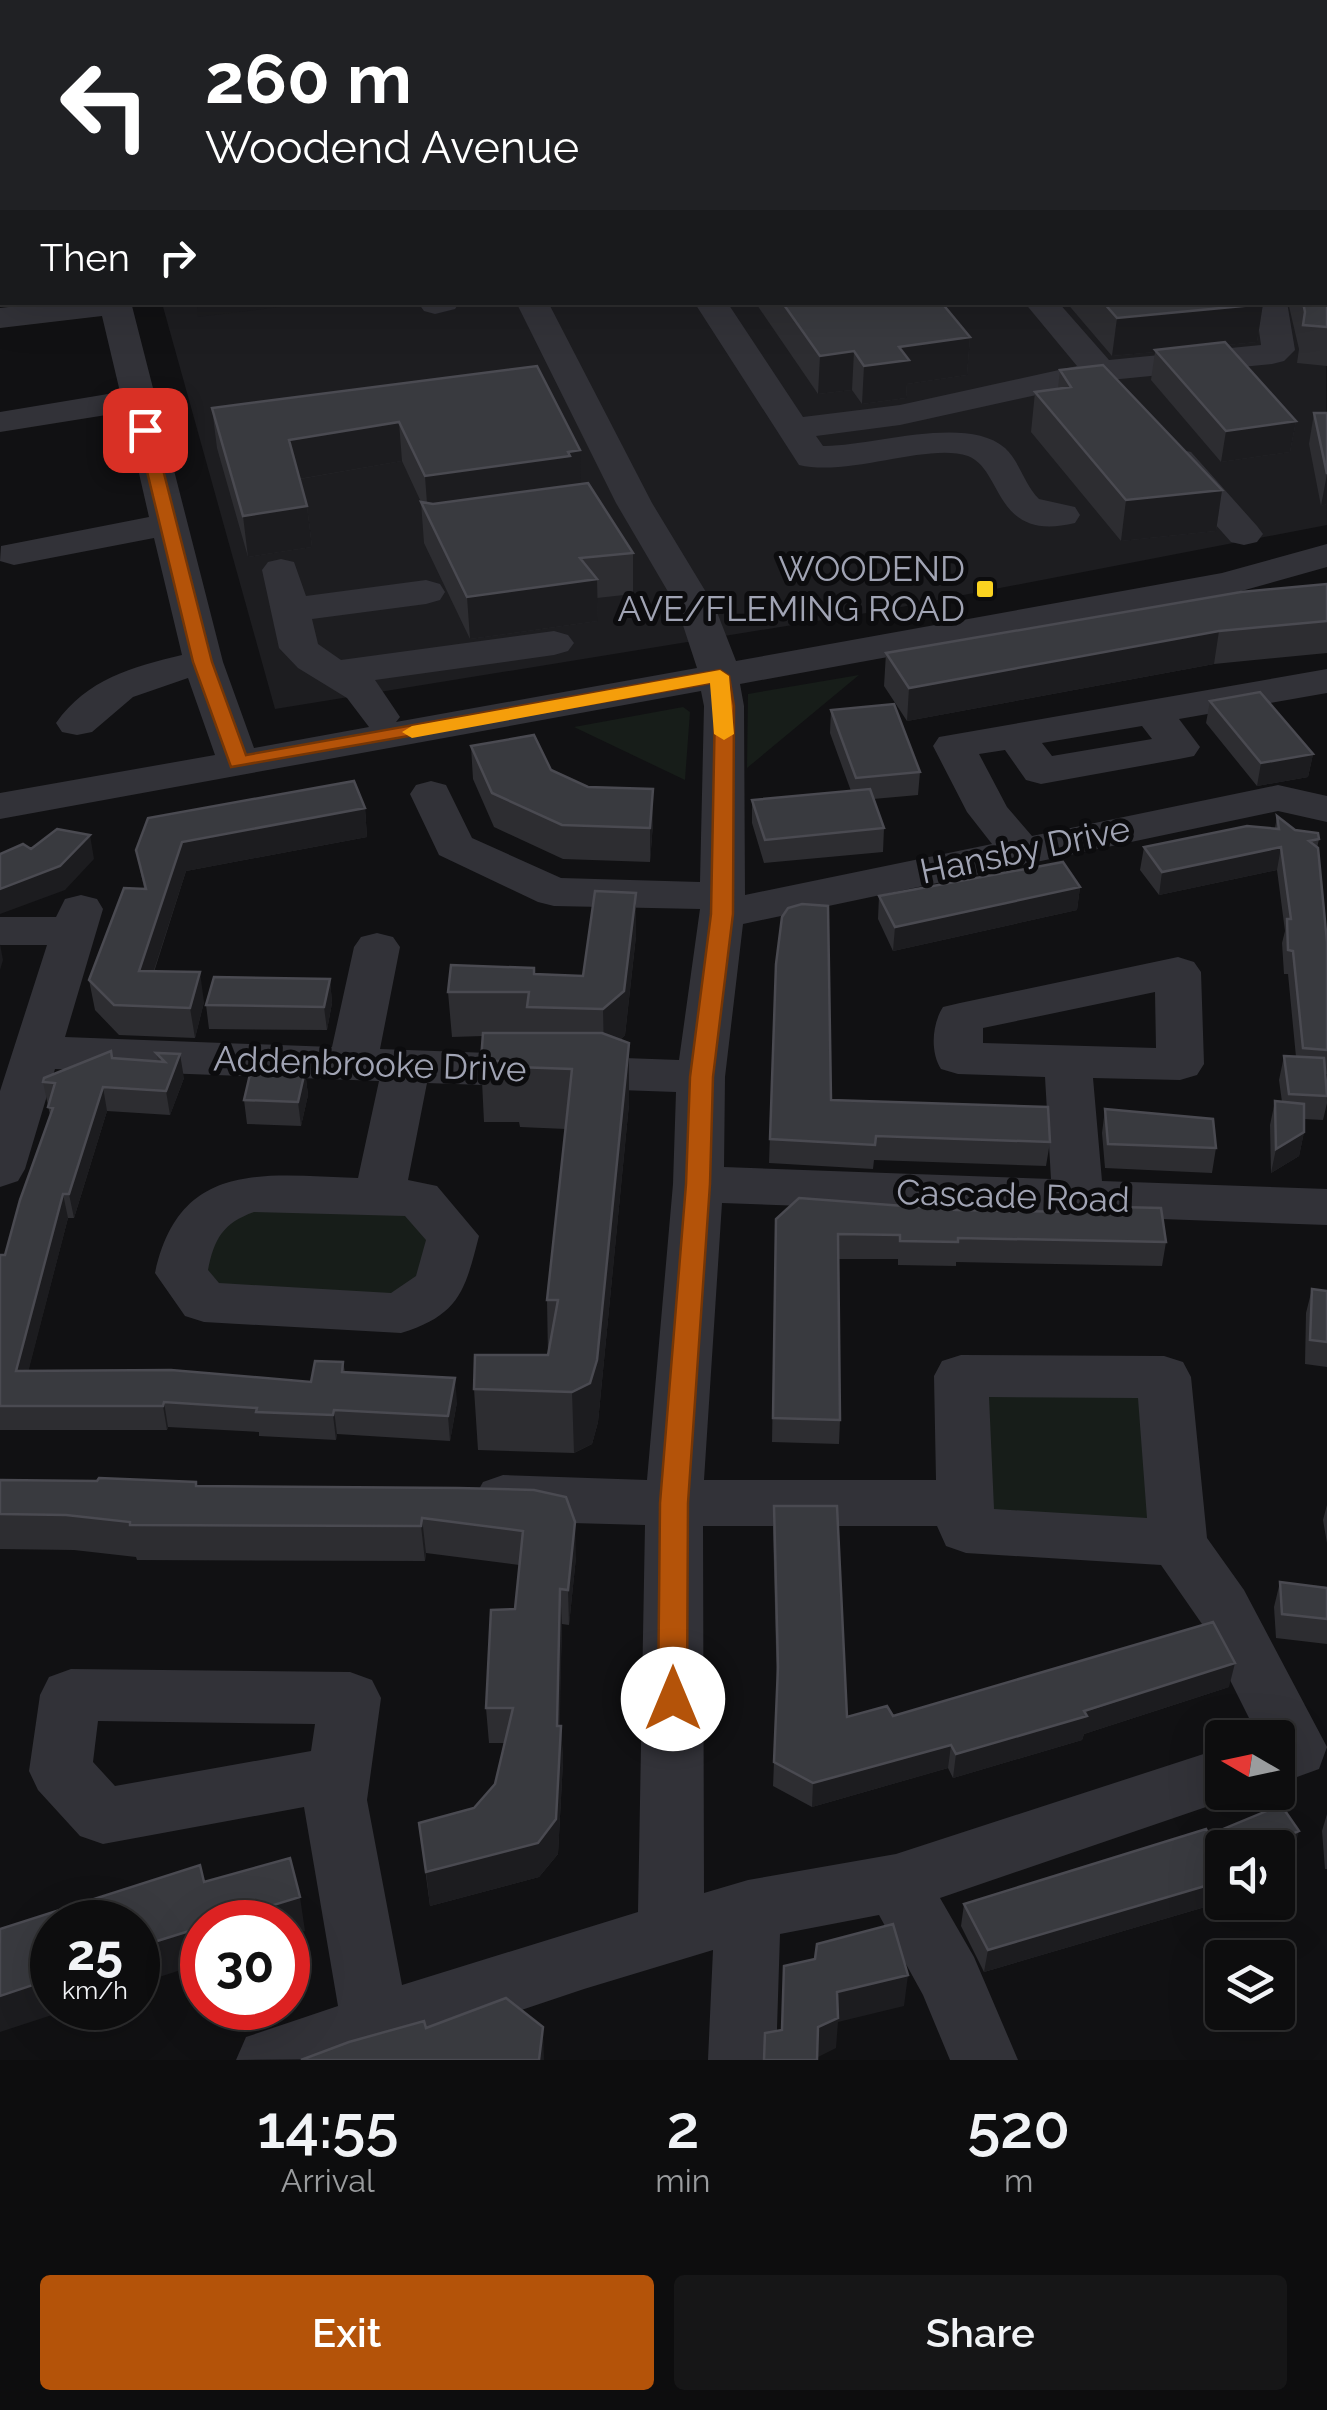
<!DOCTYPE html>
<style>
:root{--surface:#0d0d0e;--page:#161617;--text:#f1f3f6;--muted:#9a9c9e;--line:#2d2d2e;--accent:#b45309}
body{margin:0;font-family:Raleway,sans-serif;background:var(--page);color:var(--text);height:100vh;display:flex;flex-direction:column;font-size:38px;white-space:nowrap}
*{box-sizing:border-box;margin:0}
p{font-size:32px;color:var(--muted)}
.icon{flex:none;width:55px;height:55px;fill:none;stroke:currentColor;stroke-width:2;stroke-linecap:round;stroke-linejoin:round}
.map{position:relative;height:2060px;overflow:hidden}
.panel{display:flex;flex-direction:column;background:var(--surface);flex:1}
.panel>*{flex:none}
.top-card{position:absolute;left:0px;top:0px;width:1328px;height:305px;box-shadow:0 10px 40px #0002,0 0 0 2px var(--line);background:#202124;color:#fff;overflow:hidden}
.needle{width:65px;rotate:279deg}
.tools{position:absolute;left:1205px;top:1720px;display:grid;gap:20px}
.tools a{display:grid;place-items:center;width:90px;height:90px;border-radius:10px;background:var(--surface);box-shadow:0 10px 40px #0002,0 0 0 2px var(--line);font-size:50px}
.speed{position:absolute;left:30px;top:1900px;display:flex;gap:20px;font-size:50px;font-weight:700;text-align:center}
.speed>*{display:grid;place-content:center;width:130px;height:130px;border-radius:50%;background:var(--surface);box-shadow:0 10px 40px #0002,0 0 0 2px var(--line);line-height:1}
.speed small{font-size:25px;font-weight:400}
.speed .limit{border:15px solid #d22;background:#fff;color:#111}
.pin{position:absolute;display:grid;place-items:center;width:85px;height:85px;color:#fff;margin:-42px;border-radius:20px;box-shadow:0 5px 15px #0006}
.me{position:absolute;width:110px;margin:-55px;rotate:0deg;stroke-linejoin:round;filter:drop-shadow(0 0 8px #0008)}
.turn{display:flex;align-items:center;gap:35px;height:210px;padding:0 40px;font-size:45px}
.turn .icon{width:130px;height:130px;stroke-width:2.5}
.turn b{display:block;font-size:70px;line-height:85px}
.then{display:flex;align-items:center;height:95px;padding:0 40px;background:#0003;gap:20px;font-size:38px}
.eta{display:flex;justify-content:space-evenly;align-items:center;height:170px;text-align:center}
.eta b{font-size:60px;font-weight:600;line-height:70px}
.cta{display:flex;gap:20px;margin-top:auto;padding:20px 40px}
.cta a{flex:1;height:115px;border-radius:10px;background:var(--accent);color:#fff;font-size:40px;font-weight:600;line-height:115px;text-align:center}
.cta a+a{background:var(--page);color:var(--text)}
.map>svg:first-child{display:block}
.built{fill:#1d1d20}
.green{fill:#171d19}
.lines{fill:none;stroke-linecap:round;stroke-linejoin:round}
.minor{fill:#323238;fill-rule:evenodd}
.wall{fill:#2d2d31}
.shaded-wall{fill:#1c1c1f}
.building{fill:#393a3f;stroke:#4a4a51;stroke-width:2.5}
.route{fill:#b45309;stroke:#753606;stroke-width:2.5}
.slow{fill:#f59e0b}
.poi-dot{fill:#fbd320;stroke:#0c0c0e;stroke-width:4}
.labels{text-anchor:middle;stroke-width:10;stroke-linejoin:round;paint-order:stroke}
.poi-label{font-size:35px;fill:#a1a4b4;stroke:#0c0c0e;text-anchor:end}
.street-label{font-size:35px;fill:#a1a4b4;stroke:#0c0c0e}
</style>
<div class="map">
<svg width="1327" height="2060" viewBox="0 0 1327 2060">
<rect width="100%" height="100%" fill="#111113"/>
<!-- built -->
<path class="built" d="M1325 34 1327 525 891 609 275 709 162 303 1325 302Z"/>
<!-- green -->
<path class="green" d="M0 0H381L382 2H2L0 67Z
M859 675 747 768 748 694Z
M683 707 690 712 685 780 574 727Z
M419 1199 453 1236 401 1313 204 1302 206 1211Z
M961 1376 1164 1377 1178 1543 966 1530Z"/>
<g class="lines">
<!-- minor -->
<path class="minor" d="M0 178H2V196H0Z
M51 302H131L223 662 254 748 369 727 347 698 298 668 279 648 262 570 268 562 281 559 294 562 306 596 426 580 440 584 445 592 440 600 426 604 312 619 318 644 341 660 554 631 568 635 574 643 568 651 554 655 375 680 400 717 396 722 697 668 677 607 616 503 516 302H548L652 503 715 607 736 661 1222 573 1327 544V567L1227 595 740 684 744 706 745 895 992 844 967 812 933 746 939 737 1327 669V693L1179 719 1200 747 1194 756 1179 759 1041 784 1026 780 1005 750 979 754 1007 807 1032 836 1278 785 1327 796V822L1278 811 743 924 725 1077 724 1167 1051 1179 1045 1077 958 1074 941 1069C930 1052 932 1024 943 1007L960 1003 1178 957 1194 962 1201 972 1204 1064 1197 1075 1180 1080 1093 1078 1102 1181 1327 1189V1225L722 1203 704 1480H936L934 1376 942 1361 961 1355 1164 1356 1183 1362 1191 1377 1207 1538 1244 1590 1327 1747 1319 1769 1297 1777 1278 1770V1738H1259L1202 1624 1161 1565 966 1553 946 1546 937 1526H703L704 1893 748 1880 896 1854 1222 1748V1792L1244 1794 940 1898 974 1957 1018 2060H950L923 1995 879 1915 780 1934 776 2060H708L713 1950 584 1989 376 2059 236 2060 246 2037 338 2006 304 1807 103 1844 80 1836 38 1790 29 1771 40 1695 49 1677 71 1669 350 1672 372 1680 381 1698 367 1800 402 1985 638 1912 645 1525 503 1521 483 1514 474 1498 483 1482 503 1475 647 1480 673 1184 676 1092 427 1083 408 1180 437 1186 479 1236C465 1290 460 1315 401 1333L204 1322 185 1316 155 1273C180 1159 264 1175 358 1178L379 1081 55 1069 25 1169 18 1181 0 1187V1091L47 945H0V917H56L65 899 81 895 97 899 103 909 65 1037 332 1047 354 947 361 937 377 933 393 937 400 947 380 1049 679 1060 700 909 554 906 538 902 439 855 410 794 416 785 431 781 446 785 472 838 561 878 700 882 704 706 701 691 0 819V793L215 755 188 678 133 697 92 732 77 735 62 732 56 723C87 679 132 667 182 655L154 538 14 565 0 561 1 546 149 517 125 412 0 432V412L120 392 102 316 0 328V308ZM1142 726 1152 739 1052 756 1042 743ZM1155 992 1156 1048 983 1043V1028ZM254 1212 405 1216 426 1240 416 1276 391 1293 219 1283 208 1270C214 1239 223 1223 254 1212ZM989 1397 1138 1398 1147 1518 994 1509ZM98 1721 315 1724 311 1751 115 1786 93 1762Z
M460 302 455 309 435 314 424 311 419 304Z
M694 302H727L803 417 900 405 1077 366 1024 302H1058L1109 360 1261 345 1255 302H1287L1295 350 1284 361 1272 364 1100 381 900 425 816 436 823 446C871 447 965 414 1005 448 1020 462 1024 484 1039 499L1075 507 1080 515 1075 523C993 543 1004 470 968 456 928 442 850 477 799 465Z
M1178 449 1191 452 1257 526 1263 534 1257 542 1244 545 1231 542 1165 468 1160 460 1165 452Z"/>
</g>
<!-- wall -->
<path class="wall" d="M541 0H1324L1323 2H543Z
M1327 164V366L1297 363 1299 349 1288 302H1325Z
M755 302H941L970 337 967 375 907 384 906 398 862 404 852 390 818 394Z
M1066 302H1263L1257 342 1227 345 1296 421 1290 452 1221 462 1151 380 1155 352 1112 356Z
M537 366 580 450V484L633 553V594L597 598 598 621 470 639 424 543 421 502 402 461 300 479 307 506 312 547 248 557 217 448 212 408Z
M1060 370 1222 490 1216 531 1121 541 1031 432 1035 392 1058 389Z
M1314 413H1327V504L1321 506 1309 444Z
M1327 584V653L1214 664 907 721 884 686 886 653Z
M1210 701 1313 754 1308 777 1257 786 1206 723Z
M831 710 920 772 918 795 873 799 884 828 883 852 764 863 752 823V800L851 791 830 733Z
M471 746 551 770 653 823 650 862 563 859 494 827 473 779Z
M365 808 367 837 186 871 154 972 204 1002 195 1038 119 1035 95 1010 89 980 144 888 136 850Z
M1277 816 1295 830 1319 839 1317 848 1327 942V1074H1326L1327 1103 1323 1120 1304 1119V1132L1299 1156 1271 1173 1270 1125 1275 1101 1282 1102 1279 1080 1284 1056 1296 1057 1288 974H1284L1282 943 1285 931 1277 870 1159 895 1140 870 1144 847 1275 828Z
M1080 887 1077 910 893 951 878 919 879 896Z
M636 936 625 1035 620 1040 629 1043V1104L598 1422 592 1444 574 1453 478 1450 474 1389 548 1355 547 1300 566 1129 520 1127 519 1122H484L481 1061 483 1036 452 1037 448 992 534 974 583 976Z
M776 964 831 1100 1050 1142 1046 1166 874 1160 873 1169 769 1163Z
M330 979 332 1003 327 1030 209 1029 206 1005Z
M156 1053 184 1078 170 1115 107 1111 74 1218H68L28 1371 311 1382 343 1362 345 1372 457 1402 450 1441 337 1434 336 1440 259 1436V1432L168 1427 167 1430H0V1255H5L50 1115 43 1082 112 1058 158 1061Z
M305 1071 308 1095 301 1126 247 1124 244 1100Z
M1105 1109 1216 1148 1212 1173 1105 1168 1102 1133Z
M1076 1206 1166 1242 1162 1266 956 1262V1266L898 1265V1259H839L840 1420 839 1444 772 1442 776 1219 956 1210 1075 1212Z
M1312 1289 1327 1291V1367L1305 1364 1306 1313Z
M0 1480 196 1482 197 1486 458 1488 576 1557 569 1625 562 1624 559 1726H561L563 1761 558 1854 539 1877 430 1906 419 1823 474 1808 495 1784 504 1743H489L486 1708 515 1609 519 1565 426 1553 425 1561 137 1560 136 1557 74 1550 0 1549Z
M1327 1505V1543L1323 1520Z
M774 1506 847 1717 893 1716 1229 1687 1084 1734 1082 1740 953 1778 948 1768 812 1807 773 1786 777 1691 773 1530Z
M1280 1582 1327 1587V1644L1276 1638 1274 1607Z
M1327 1814V1869H1325L1322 1831Z
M1209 1835 1293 1853 1222 1848V1902L984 1972 961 1926 964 1904Z"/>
<!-- shaded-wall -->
<path class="shaded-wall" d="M1239 0H1324L1323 2H1239Z
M1325 116H1327V150H1325Z
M197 302H321L198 317Z
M1263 304 1257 342 1157 352 1155 350V352L1112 356 1117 318Z
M970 337 967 375 907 384 906 398 862 404 864 366 899 347Z
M854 351 852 390 818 394 820 356Z
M1296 421 1290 452 1221 462 1226 431Z
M399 422 402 461 293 480 289 440Z
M580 450 581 491 428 517 425 476Z
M1327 474V504L1321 506Z
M1222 490 1216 531 1121 541 1126 500Z
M307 506 312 547 248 557 243 516Z
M597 579 598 621 470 639 467 597Z
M1219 631 1214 664 907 721 909 688Z
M1313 754 1308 777 1257 786 1261 763Z
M653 789V823L650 862V828Z
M365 808 367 837 186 871 144 1001 139 971 182 842Z
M90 835 94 859 65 890 0 914V889Z
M1281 847 1277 870 1159 895 1162 872Z
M1080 887 1077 910 893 951 895 927Z
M636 893V936L625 1035 604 1053 603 1009Z
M0 944 3 960 0 970Z
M200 972 204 1002 195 1038 190 1008Z
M330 979 332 1003 327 1030 324 1007Z
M629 1043V1104L598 1422 592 1444 574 1453 572 1392Z
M180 1054 184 1078 170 1115 166 1091Z
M305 1071 308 1095 301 1126 298 1102Z
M103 1087 107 1111 74 1218 69 1194Z
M1304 1132 1299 1156 1271 1173 1276 1149Z
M63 1194 68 1218 22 1396 16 1371Z
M455 1378 457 1402 450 1441 448 1416Z
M164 1402 168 1427 167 1430 163 1406Z
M334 1410 337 1434 336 1440 333 1415Z
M422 1518 426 1553 425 1561 421 1526Z
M575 1522 576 1557 569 1625 568 1590Z
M560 1589 562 1624 559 1760 557 1726Z
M1235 1663 1229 1687 1084 1734 1082 1740 953 1778 956 1754Z
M561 1726 563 1761 558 1854 539 1877 430 1906 426 1872Z
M951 1745 948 1768 812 1807 813 1783Z
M1299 1831 1293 1853 1278 1860V1848H1261Z
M1222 1873V1902L984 1972 988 1950Z
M300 1897 305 1931 288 1937V1922H218Z
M202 1927V1963L138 1984V1947Z
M52 1974V2008H61L51 2010 52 2015 0 2032V1996Z
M908 1975 904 2006 838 2022 836 2048 816 2058 818 2027 837 1992Z
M543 2027 544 2060H539Z"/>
<!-- building -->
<path class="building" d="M565 0H1266L1269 2H567Z
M1325 86 1327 88V116H1325Z
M1325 164H1327V327L1303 325 1305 312 1303 302H1325Z
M782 302H941L970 337 899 347 909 360 864 366 854 351 820 356Z
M1103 302H1263V304L1117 318Z
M1225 342 1296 421 1226 431 1155 350Z
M1103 365 1222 490 1126 500 1035 392 1071 387 1060 370Z
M537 366 580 450 568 452 570 456 425 476 399 422 289 440 307 506 243 516 212 408Z
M1314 413H1327V474Z
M588 483 633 553 580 558 597 579 467 597 421 502 433 504Z
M1327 584V621L1219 631 909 688 886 653 1241 592Z
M1260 692 1313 754 1261 763 1210 701Z
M894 704 920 772 856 778 831 710Z
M534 735 551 770 588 787 653 789 650 828 562 825 492 793 471 746Z
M354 781 365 808 182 842 139 971 200 972 190 1008 114 1005 89 980 124 888 146 889 136 850 148 818Z
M870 789 884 828 765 840 752 800Z
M1277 816 1295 830 1318 833 1319 839 1309 841 1318 848 1327 942V1050L1303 1048 1293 951 1288 950 1287 919H1291L1281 847 1162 872 1144 847 1247 826 1279 829Z
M57 829 90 835 60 866 0 889V854L23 844 31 849Z
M1063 862 1080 887 895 927 879 896Z
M595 891 636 893 624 991 603 1009 527 1007 529 992H448L451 965 534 968V974L583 976Z
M802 904 828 906 831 1100 1048 1107 1050 1142 876 1136 875 1145 770 1139 776 964 782 917 788 908Z
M214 977 330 979 324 1007 206 1005Z
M483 1033H602L629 1043 597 1360 590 1383 572 1392 474 1389 475 1355H548L558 1300H547L572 1069 517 1067 519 1061H481Z
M111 1051 112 1058 165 1062 156 1053 180 1054 166 1091 103 1087 69 1194H63L16 1371 171 1370 311 1382 315 1361 343 1362 342 1372 455 1378 448 1416 334 1410 333 1415 256 1412 257 1408 164 1402 163 1406H0V1255H5L20 1200 53 1108 48 1107 55 1083 43 1082 44 1078Z
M1284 1056 1324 1058 1327 1096 1289 1094Z
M251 1070 305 1071 298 1102 244 1100Z
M1275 1101 1304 1104V1132L1276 1149Z
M1105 1109 1213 1119 1216 1148 1108 1144Z
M799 1198 956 1210 1076 1212V1206L1161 1208 1166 1242 958 1238V1242L900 1241V1235L838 1234 840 1420 773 1418 776 1219Z
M1312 1289 1327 1291V1342L1310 1340Z
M99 1478 196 1482V1486L458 1488 534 1490 566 1497 575 1522 568 1590 560 1589 557 1726H561L556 1819 538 1843 426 1872 419 1823 474 1808 495 1784 513 1708H486L491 1610 515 1609 523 1531 422 1518 421 1526 130 1525V1522L66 1515 0 1514V1480L97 1481Z
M774 1506H837L847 1717 887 1706 893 1716 1213 1622 1235 1663 1084 1711 1087 1716 956 1754 951 1745 813 1783 774 1762 778 1667Z
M1280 1582 1327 1588V1619L1282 1614Z
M1281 1805 1299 1831 1261 1848H1222V1881L988 1950 964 1904 1206 1829 1209 1835Z
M290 1858 300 1897 218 1922H202V1927L138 1947V1922H52V1974L41 1977 42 1982 0 1996V1929L200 1865 204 1882Z
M893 1924 908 1975 837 1992 838 2018 818 2027 817 2060H764L765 2033 782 2030 784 1966 815 1959 817 1944Z
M506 1998 543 2027 539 2060H301L349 2042 424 2021 426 2028Z"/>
<!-- route -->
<path class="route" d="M145 425 153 430 212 662 246 755 720 670 729 676 734 706 733 914 713 1077 710 1184 688 1503 687 1699 683 1708 673 1711 662 1708 658 1699 660 1503 686 1184 690 1077 711 914 715 706 711 683 231 767 193 662 137 430Z"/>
<!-- slow -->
<path class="slow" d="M720 670 729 676 734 734 724 740 714 734 710 683 412 738 402 732 412 726Z"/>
<!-- markers -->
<rect class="poi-dot" x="975" y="579" width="20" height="20" rx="5"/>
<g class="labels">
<!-- poi labels -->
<g class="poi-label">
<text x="965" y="581">WOODEND<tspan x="965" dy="40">AVE/FLEMING ROAD</tspan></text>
</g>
<!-- street labels -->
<g class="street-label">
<text transform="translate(1025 850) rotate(-12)" y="12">Hansby Drive</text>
<text transform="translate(370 1064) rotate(2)" y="12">Addenbrooke Drive</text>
<text transform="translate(1013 1196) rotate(2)" y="12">Cascade Road</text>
</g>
</g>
</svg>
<div class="tools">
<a><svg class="needle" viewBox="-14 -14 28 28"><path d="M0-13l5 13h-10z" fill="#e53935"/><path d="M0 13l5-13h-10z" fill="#9a9c9e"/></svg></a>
<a><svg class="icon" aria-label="sound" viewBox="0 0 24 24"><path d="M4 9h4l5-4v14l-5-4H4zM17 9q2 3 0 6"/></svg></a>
<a><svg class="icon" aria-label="layers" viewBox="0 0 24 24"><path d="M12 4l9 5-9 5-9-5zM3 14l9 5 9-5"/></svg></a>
</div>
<div class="speed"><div>25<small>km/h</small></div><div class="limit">30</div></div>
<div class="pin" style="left:145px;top:430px;background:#d93025"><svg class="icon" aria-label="arrive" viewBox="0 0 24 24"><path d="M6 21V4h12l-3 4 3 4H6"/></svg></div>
<svg class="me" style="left:673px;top:1699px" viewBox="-20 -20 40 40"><circle r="19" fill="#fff"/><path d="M0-13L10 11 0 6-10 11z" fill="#b45309"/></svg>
<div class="top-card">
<div class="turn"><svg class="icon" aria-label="left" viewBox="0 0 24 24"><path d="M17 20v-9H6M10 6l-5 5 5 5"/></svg><div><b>260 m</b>Woodend Avenue</div></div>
<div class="then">Then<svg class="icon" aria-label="right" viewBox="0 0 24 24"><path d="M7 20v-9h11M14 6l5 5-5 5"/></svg></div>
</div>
</div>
<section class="panel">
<div class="eta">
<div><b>14:55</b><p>Arrival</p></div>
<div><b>2</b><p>min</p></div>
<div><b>520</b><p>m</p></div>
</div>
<div class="cta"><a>Exit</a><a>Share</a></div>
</section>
